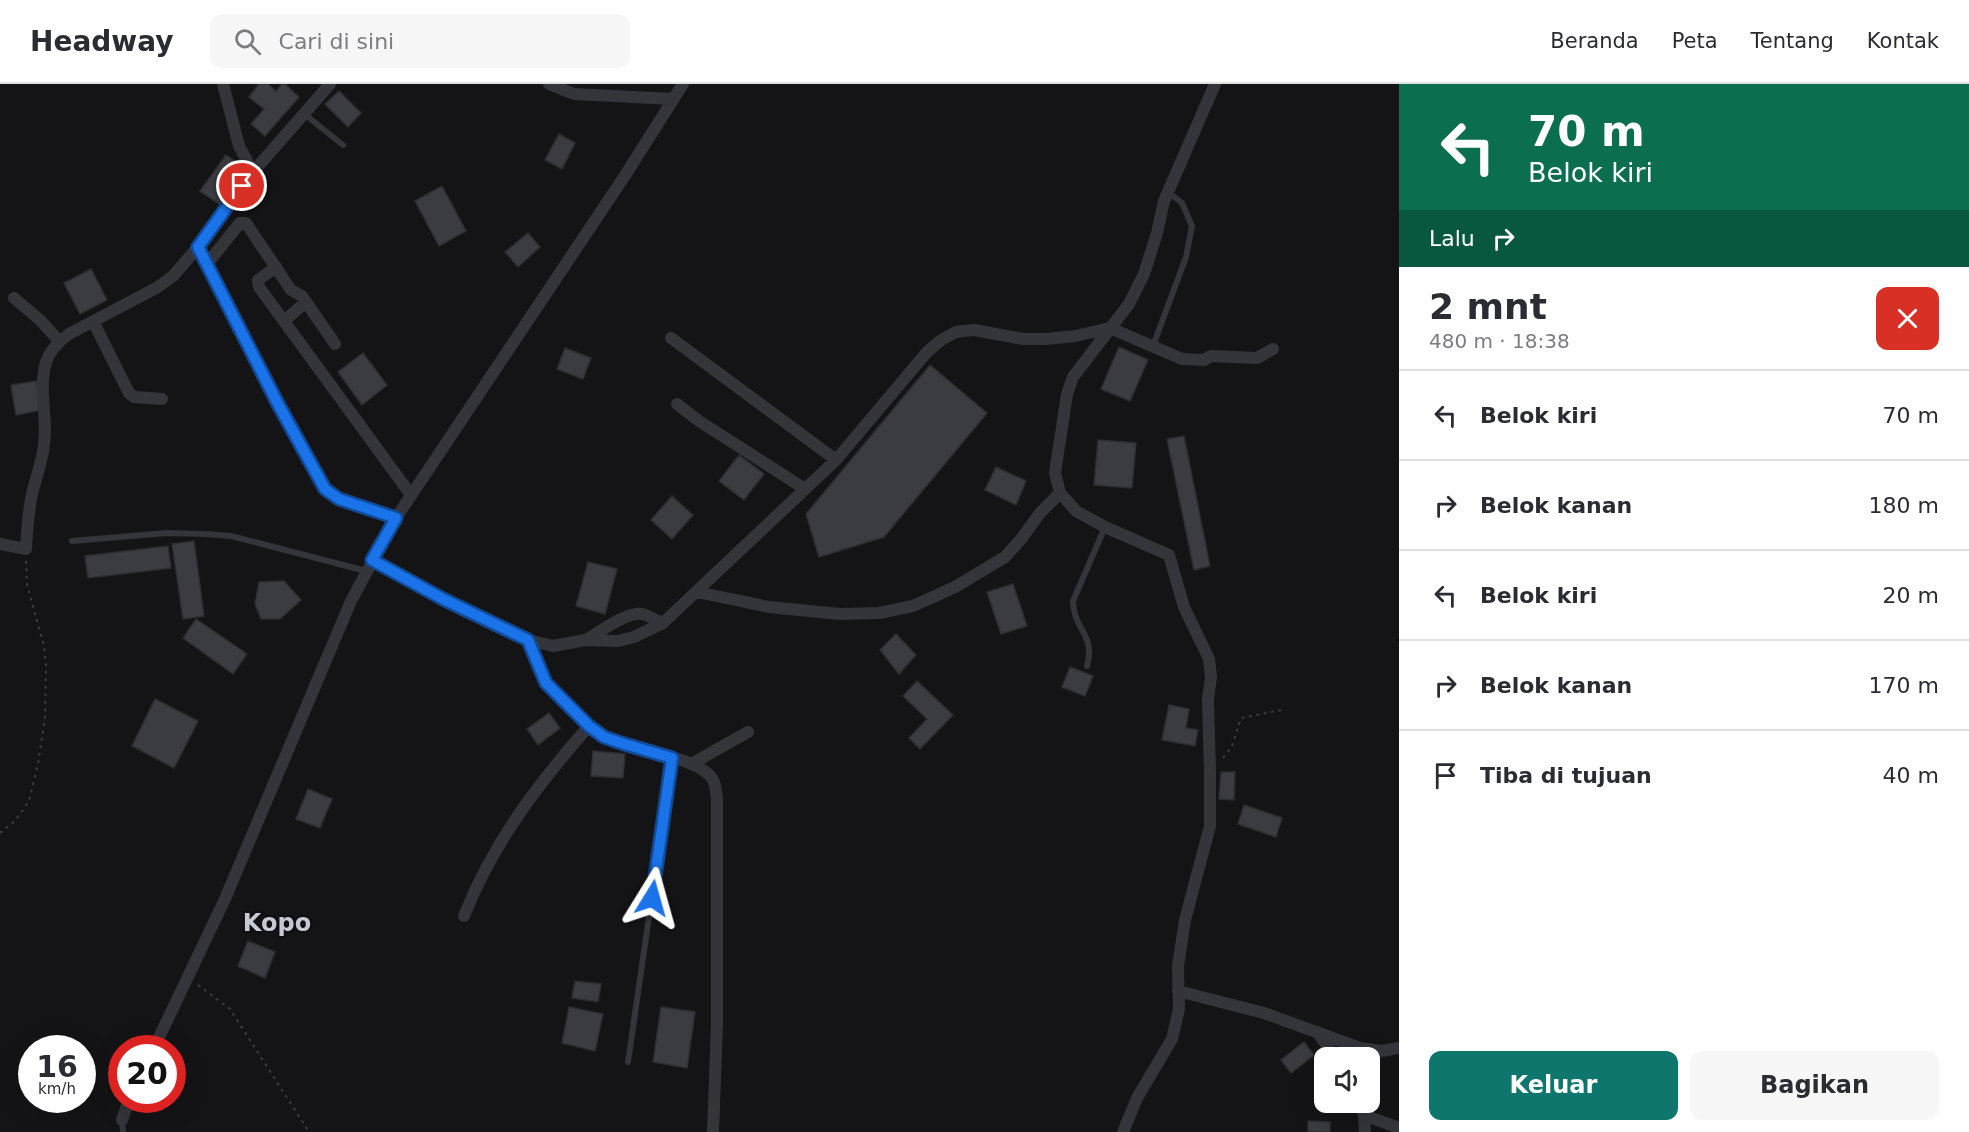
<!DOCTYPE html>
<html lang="id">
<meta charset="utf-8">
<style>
:root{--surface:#fff;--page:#f7f7f7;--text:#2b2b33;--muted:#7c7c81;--line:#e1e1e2;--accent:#0f766e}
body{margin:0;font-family:"DejaVu Sans",sans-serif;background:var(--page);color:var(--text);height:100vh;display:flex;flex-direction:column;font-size:22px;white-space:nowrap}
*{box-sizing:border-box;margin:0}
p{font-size:20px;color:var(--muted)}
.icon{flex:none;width:33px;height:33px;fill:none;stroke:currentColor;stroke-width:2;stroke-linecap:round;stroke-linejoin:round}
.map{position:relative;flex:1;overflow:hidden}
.details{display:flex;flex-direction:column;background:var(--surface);width:570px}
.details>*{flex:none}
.top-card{background:#0b6e4f;color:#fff;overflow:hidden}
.tools{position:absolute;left:1314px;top:963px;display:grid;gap:12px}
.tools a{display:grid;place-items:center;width:66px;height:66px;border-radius:12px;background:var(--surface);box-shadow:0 6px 24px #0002;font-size:30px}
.speed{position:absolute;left:18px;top:951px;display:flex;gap:12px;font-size:30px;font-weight:700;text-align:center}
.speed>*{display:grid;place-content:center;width:78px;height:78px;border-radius:50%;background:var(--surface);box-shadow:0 6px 24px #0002;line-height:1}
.speed small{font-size:15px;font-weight:400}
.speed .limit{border:9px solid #d22;background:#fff;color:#111}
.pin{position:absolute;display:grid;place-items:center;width:51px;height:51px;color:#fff;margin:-26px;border:3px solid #fff;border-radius:50%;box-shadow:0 2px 6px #0007}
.me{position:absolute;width:66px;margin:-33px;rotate:8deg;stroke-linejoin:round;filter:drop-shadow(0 0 4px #0008)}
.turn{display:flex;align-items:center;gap:21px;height:126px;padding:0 30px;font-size:27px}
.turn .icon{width:78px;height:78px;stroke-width:2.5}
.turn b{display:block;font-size:42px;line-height:51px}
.then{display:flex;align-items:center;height:57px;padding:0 30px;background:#0003;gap:12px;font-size:22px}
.round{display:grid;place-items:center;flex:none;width:63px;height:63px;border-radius:12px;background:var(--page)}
.summary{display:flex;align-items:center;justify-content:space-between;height:102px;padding:0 30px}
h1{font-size:36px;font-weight:600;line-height:45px}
.action{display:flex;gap:12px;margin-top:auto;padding:12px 30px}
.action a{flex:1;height:69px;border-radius:12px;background:var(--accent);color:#fff;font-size:24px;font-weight:600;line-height:69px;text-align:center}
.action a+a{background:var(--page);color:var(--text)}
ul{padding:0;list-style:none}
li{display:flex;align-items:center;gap:18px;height:90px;padding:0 30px;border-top:2px solid var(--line)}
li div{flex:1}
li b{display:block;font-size:22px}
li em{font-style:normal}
header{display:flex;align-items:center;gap:36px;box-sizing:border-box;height:84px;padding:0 30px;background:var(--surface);border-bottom:2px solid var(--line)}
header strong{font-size:28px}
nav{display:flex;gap:33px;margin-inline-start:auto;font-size:21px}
.search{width:420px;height:54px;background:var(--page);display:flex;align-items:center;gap:15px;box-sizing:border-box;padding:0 21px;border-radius:12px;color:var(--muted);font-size:22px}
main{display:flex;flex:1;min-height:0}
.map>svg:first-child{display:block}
.building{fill:#3b3c41;stroke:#2e2e32;stroke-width:1.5}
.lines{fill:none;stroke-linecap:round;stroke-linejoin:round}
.path{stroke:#3a3c42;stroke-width:2;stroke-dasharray:3 4.5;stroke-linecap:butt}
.lane{stroke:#34353b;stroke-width:6}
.street{stroke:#34353b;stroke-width:12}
.route-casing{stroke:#114b97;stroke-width:15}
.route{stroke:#1a73e8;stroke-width:10}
.labels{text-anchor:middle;stroke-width:4.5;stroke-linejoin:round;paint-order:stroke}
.quarter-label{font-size:24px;font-weight:bold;fill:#c6c8d3;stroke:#0f0f11}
</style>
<header>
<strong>Headway</strong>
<div class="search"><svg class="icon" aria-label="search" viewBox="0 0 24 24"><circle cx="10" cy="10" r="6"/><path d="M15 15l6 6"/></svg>Cari di sini</div>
<nav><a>Beranda</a><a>Peta</a><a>Tentang</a><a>Kontak</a></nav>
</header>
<main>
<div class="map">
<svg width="1399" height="1048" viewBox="0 0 1399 1048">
<rect width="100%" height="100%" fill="#141416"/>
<!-- building -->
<path class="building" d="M259 0H268L276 7 282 0H285L299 13 265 52 251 40 264 25 249 13Z
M339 7 361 29 348 43 325 20Z
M559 50 575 59 562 85 545 76Z
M226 71 248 86 222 122 200 107Z
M442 102 466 147 439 162 415 117Z
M528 149 540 163 518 183 505 168Z
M91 185 107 216 80 230 64 199Z
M1119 263 1148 276 1130 317 1101 305Z
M565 264 591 274 583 295 557 285Z
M363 269 387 301 362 321 338 288Z
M930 281 987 329 884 453 819 473 806 430Z
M36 297 41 326 16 331 11 301Z
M1184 352 1210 482 1194 486 1167 355Z
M1098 356 1136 359 1132 404 1094 401Z
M739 371 764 390 744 416 719 397Z
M996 383 1026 397 1016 421 985 406Z
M672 412 693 431 672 455 651 436Z
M194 457 204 532 183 535 172 460Z
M168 462 171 484 88 494 85 472Z
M588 478 617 485 605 530 576 522Z
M284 497 301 516 280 535H261L255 520 259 498Z
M1013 500 1027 542 1001 550 987 508Z
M196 535 247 570 233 590 183 554Z
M896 550 916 571 899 590 880 566Z
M1070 583 1093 592 1085 612 1062 603Z
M917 597 953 631 920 665 909 654 927 635 903 612Z
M155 615 198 637 174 684 132 662Z
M1169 621 1189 625 1186 644 1198 646 1195 662 1162 656Z
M549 629 560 644 538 661 527 645Z
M593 667 625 670 623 694 591 692Z
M1221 688H1235L1234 716 1219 715Z
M308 705 332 715 320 744 296 735Z
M1244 721 1282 734 1276 753 1238 740Z
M248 857 275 868 265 894 238 882Z
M575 897 601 900 598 918 572 914Z
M569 923 603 930 595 967 562 959Z
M661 923 695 928 687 984 653 978Z
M1304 958 1314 971 1291 989 1281 976Z
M1308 1037 1330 1038V1048H1308Z"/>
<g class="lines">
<!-- path -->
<path class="path" d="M1223 674 1232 662 1241 634 1282 626
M0 749 15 737 29 717 38 680 45 634 46 582 44 562 27 501 26 477
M198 901 230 925 309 1048"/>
<!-- lane -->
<path class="lane" d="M303 29 343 61
M1153 262 1186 173 1192 142 1182 119 1168 108
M72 457 167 449 206 450 231 452 366 487
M1087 582C1096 550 1073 545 1073 517L1105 443
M628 978 672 674
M122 1036 123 1048"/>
<!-- street -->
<path class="street" d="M223 0 239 62 253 88
M549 0 574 10 673 15
M198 163 278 320 325 405 339 415 396 434
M207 180 240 139H246L291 206 302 212 335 260
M276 183 258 196 259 203 411 411
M14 214 40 236 59 257
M93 237 129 309 134 313 162 315
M284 237 306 218
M671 254 836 376
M677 320 699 337 805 405
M0 460 26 465C27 447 28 428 32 410 36 394 42 378 44 361 48 333 38 306 46 278 50 266 58 258 69 250L158 203 173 192 198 163 253 88 330 0
M372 476 443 515 528 556 553 562 585 556 618 557 634 553 663 539 836 376 927 268 941 256 956 248 963 247 975 246 1023 255H1046L1075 252 1110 244 1182 275 1204 276 1211 272 1257 274 1273 265
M697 508 769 523 840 530 879 529 913 522 955 503 1005 473 1022 454 1040 429 1060 409
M528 556C533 570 537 587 546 599 558 615 587 642 604 652 630 667 700 672 713 696 716 702 716 708 717 714V940L713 1048
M586 556C600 548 630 524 646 531 652 534 657 537 663 539
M693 679 748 648
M464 832C493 759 537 701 589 642
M1178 907 1264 929 1360 964 1381 967 1399 964
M1317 948 1336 974
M154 964 225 815 351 517 396 434 624 93 683 0
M1359 1018 1364 1031 1365 1048
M1364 1031 1399 1044
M122 1036 129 1016
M1123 1048 1137 1014 1172 955 1179 925 1178 882 1185 836 1210 742V689L1208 615 1211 593 1209 575 1184 523 1169 471 1105 443 1076 427 1060 409 1055 389 1067 310 1073 293 1129 220 1144 190 1157 149 1164 117 1215 0"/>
</g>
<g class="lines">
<!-- route casing -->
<g class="route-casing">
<path id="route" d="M242 102 198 163 278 320 325 405 339 415 396 434 372 476 443 515 528 556 546 599 589 642 604 653 621 659 672 674 652 814"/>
</g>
<!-- route -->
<use href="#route" class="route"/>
</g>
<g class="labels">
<!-- quarter labels -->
<g class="quarter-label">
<text x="277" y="847">Kopo</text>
</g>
</g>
</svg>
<div class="tools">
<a><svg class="icon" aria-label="sound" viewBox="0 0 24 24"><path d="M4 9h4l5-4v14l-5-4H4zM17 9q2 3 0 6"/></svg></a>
</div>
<div class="speed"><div>16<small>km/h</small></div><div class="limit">20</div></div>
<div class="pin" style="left:242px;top:102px;background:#d93025"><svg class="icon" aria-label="arrive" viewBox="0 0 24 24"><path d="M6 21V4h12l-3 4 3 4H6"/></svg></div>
<svg class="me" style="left:652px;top:814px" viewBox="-20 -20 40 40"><path d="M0-17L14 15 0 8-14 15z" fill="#1a73e8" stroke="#fff" stroke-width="4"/></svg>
</div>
<section class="details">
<div class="top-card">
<div class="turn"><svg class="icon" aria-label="left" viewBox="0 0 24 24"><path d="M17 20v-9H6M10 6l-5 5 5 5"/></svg><div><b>70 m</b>Belok kiri</div></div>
<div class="then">Lalu<svg class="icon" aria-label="right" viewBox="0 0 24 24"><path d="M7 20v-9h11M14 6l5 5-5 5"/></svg></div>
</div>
<div class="summary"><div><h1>2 mnt</h1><p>480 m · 18:38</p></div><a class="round" style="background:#d93025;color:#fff"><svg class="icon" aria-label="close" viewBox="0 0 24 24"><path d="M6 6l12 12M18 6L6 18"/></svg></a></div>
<ul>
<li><svg class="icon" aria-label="left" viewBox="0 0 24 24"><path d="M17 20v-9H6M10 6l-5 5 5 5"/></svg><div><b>Belok kiri</b></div><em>70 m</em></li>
<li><svg class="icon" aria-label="right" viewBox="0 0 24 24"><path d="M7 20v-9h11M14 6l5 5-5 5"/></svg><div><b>Belok kanan</b></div><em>180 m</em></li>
<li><svg class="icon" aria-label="left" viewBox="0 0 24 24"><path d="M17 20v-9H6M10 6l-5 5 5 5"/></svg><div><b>Belok kiri</b></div><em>20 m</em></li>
<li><svg class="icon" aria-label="right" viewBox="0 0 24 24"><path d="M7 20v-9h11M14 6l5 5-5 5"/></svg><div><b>Belok kanan</b></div><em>170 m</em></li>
<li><svg class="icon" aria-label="arrive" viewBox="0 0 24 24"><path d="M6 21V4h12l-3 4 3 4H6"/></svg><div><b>Tiba di tujuan</b></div><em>40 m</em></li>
</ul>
<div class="action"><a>Keluar</a><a>Bagikan</a></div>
</section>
</main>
